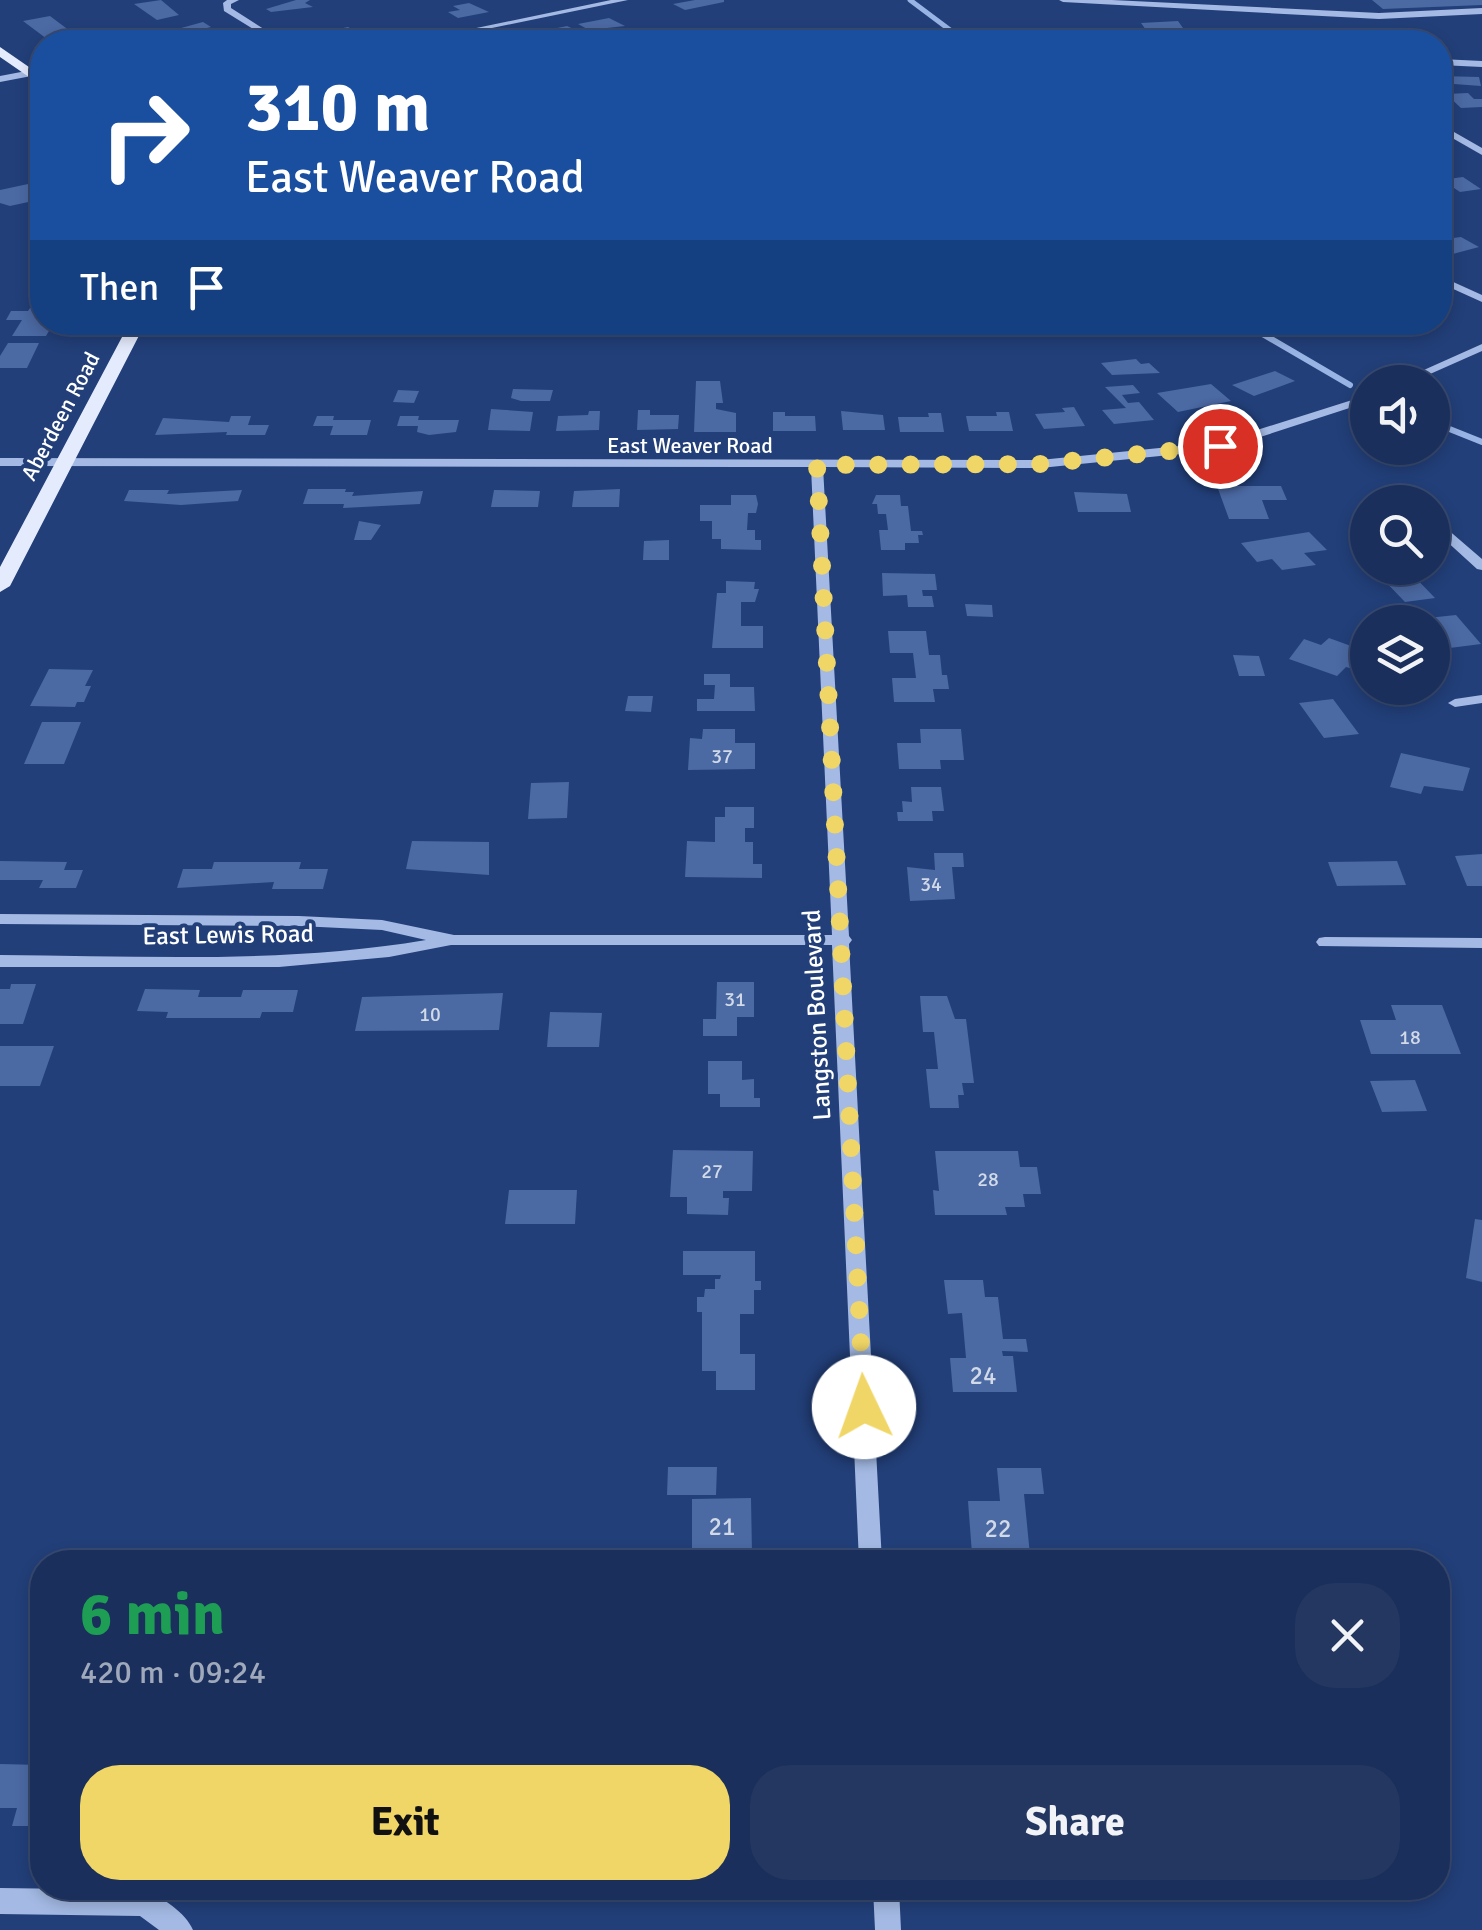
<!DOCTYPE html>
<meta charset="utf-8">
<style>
:root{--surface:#1a2f5b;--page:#233761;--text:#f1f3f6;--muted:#9fa9bb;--line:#384a71;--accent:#f0d666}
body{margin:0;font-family:Signika,sans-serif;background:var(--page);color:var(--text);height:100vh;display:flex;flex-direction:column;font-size:38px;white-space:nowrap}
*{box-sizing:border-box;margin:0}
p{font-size:32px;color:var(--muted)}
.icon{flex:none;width:55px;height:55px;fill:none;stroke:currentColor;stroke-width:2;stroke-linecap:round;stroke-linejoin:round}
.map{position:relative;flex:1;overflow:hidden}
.side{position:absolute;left:30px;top:1550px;width:1420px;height:350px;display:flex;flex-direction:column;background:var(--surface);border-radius:40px;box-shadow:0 5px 15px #0003,0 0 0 2px var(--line)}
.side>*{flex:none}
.banner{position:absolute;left:30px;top:30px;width:1422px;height:305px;border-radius:40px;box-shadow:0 5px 15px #0003,0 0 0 2px var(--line);background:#1a4fa0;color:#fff;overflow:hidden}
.buttons{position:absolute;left:1350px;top:365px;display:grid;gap:20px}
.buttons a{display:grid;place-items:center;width:100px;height:100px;border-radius:50%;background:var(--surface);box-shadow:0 5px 15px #0003,0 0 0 2px var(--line);font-size:50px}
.pin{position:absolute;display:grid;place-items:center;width:85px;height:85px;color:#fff;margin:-42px;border:5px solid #fff;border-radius:50%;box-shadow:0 2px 10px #0007}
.me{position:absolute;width:110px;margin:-55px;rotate:357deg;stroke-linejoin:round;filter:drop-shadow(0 0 8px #0008)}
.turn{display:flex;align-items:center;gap:35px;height:210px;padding:0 50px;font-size:45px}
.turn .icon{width:130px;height:130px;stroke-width:2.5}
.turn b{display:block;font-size:70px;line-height:85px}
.then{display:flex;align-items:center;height:95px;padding:0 50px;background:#0003;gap:20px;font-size:38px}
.round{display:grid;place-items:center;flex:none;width:105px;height:105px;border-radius:40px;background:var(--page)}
.overview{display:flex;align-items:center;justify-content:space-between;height:170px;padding:0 50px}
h1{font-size:60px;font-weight:700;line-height:75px;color:#1e9e55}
.primary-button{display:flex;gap:20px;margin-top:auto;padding:20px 50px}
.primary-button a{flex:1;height:115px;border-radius:40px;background:var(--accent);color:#111;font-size:40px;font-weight:700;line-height:115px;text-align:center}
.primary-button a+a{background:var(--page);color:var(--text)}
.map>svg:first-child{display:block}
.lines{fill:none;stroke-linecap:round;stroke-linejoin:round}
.stream-far1{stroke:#98b4e5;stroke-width:5}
.stream{stroke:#98b4e5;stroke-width:6}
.building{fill:#4b69a3}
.minor{fill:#a4bae4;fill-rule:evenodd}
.major{fill:#e4ebfc;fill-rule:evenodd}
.route{stroke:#f0d666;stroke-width:18;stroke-dasharray:0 32.4}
.labels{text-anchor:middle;stroke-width:8;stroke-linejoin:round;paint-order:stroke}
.number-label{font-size:20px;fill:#d2dae8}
.far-street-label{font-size:22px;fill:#fff;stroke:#223f79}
.street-label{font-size:25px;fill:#fff;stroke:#223f79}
.near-number-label{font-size:25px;fill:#d2dae8}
</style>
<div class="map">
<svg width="1482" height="1930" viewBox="0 0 1482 1930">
<rect width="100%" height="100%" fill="#223f79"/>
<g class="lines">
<!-- stream-far1 -->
<path class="stream-far1" d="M910 0 966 42"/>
<!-- stream -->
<path class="stream" d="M1242 322 1350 385
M1432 422 1482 442"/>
</g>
<!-- building -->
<path class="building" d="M161 0 179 15 157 20 134 4Z
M296 0H310L305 3 313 7 271 12 266 9Z
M695 0H724V2L685 10 673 4Z
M1372 0H1482V5L1383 9Z
M469 3 489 12 458 18 448 12 460 10 453 6Z
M50 16 74 34 47 39 23 21Z
M609 18 625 26 589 30 578 24Z
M1178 21 1183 28 1146 30 1141 23Z
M203 22 211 27 170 37 163 33Z
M567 26 580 32 572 34 577 36 545 39 533 33Z
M348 27 364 36 333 42 324 37 335 35 329 31Z
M1104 28 1131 33 1115 42 1094 39 1099 36 1092 35Z
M1440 76 1479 77 1481 86 1440 83Z
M1468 93 1474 99H1482V107L1461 108 1446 94Z
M1463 177 1481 189 1460 192 1448 184 1440 185V180Z
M42 181V199L10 206 0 203V190Z
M1443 233 1453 238 1461 237 1479 247 1449 255 1440 249V234Z
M30 308H42V322L53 324 46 336H12L22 320H6L11 311H28Z
M8 343H39L27 368H0V356Z
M1136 359 1141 364 1149 363 1160 373 1112 375 1101 363Z
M1275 371 1295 381 1254 396 1232 385Z
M696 381H720L723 403H716V409L736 413V432H694Z
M1211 384 1231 401 1178 412 1157 393Z
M1133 385 1140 393 1122 395 1128 403 1139 402 1154 420 1114 424 1102 410 1126 408 1105 387Z
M513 389 553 390 550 401H521L511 398Z
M398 390 419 391 414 403 393 402Z
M1074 407 1085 426 1044 429 1035 414 1065 412 1062 408Z
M491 409 533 412 530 431 488 430Z
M638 410H650V415H679L678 429 637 430Z
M589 411H600L599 430 556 431 558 416 588 415Z
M841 411 883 415 885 430H843Z
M773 412H785V416H815L816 431H773Z
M996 412H1009L1013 431H969L966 416H997Z
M928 413H941L944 432H900L898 417H929Z
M231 416H251L248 425H269L265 435H226L227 432 155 435 163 418 229 422Z
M317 416H334L333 420H371L367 435H330L333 426H313Z
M400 416H419L418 420H459L456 432 429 435 417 432 418 426H397Z
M1217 486H1281L1287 500H1262L1269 519H1229Z
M308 489H346L345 492H354L352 496 423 491 420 504 343 508 344 504H303Z
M620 489 619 507H572L574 491Z
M129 490H169L167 494 242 490 238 501 181 505 124 501Z
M494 490 540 491 538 507H491Z
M1074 492 1127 494 1131 512H1078Z
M731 495H756L758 504 756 513H748L747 530H755V540H761V550L721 549V539H712V521H700V505H731Z
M876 495H900L901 506H908L911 531H922L923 535H918L919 543H905V550H881L879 530H888L886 514H878L877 504H872Z
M359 521 381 525 371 540H354Z
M1309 532 1327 550 1304 553 1316 565 1282 570 1272 559 1257 562 1241 543Z
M669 540V560H643L644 541Z
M1408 570 1435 598 1405 602 1378 574Z
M882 573 935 574 937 590H922L923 596H932L934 607H908L907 595 883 596Z
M726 581 755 582 754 589H759L755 602H741V626H763V648H712L717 593H726Z
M965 604 992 605 993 617 967 616Z
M1456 615 1481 644 1442 649 1432 637V622L1418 619Z
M888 631H926L929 655H940L942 675H947L949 689H933L935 702H894L892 678H916L913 653H890Z
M1329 638 1362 650 1356 656 1363 659 1353 669 1346 667 1337 676 1289 659 1304 639 1321 645Z
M1233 655 1259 656 1265 676H1239Z
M49 669 93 670 85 686H91L84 702H77L75 707 30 706Z
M704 674H730V687H754L755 711H697V699H714L715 685H704Z
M628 696H653L651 712 625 711Z
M1333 699 1359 734 1324 738 1299 703Z
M42 722H81L64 764H24Z
M703 729H735V743H755V769L688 770 690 738 702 739Z
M920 729H961L964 760H940L941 769H899L897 743H921Z
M1401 753 1470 768 1463 791 1424 786 1421 794 1390 787Z
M569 782 567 818 528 819 531 783Z
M911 787H941L944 811H932L933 821H898L897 812H903L902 801 912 802Z
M725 807H754V828H745V842H753V864H762V878L685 877 687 841 715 842V817H725Z
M412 841 489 842V875L406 869Z
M934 853H963L964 867H952L955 899 910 901 907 867 935 870Z
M1482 854V886H1467L1455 856Z
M0 861 67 862 64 870H83L76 888H39L43 880H0Z
M1397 861 1406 885 1337 886 1328 862Z
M214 862H301L299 869H328L323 889H272L274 882 177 888 183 869H212Z
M717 982H754V1017H737V1036H703V1019H716Z
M11 984H36L23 1024H0V989H10Z
M145 989 200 990 198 997H241L243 990H298L293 1012H262L260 1018H166L168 1012 137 1011Z
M503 993 499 1030 355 1031 362 997Z
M920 996H947L955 1019H966L974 1083H962L964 1095H958L959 1108H930L926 1069H938L934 1032H923Z
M1391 1005H1442L1461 1054H1371L1360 1020H1396Z
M550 1012 602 1013 599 1047H547Z
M0 1046H54L40 1086H0Z
M708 1061H742V1080L754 1079V1098H760V1107H720V1094H708Z
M1415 1080 1427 1111 1382 1112 1370 1081Z
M673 1150 753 1151 752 1191H723V1198H729L728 1215 687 1214V1197H670Z
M935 1151H1018L1020 1167H1037L1041 1194H1023L1025 1207H1005L1007 1215H935L933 1190 939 1191Z
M509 1190H577L575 1224H505Z
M1475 1219 1482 1220V1282L1466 1278Z
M683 1251H755V1281H761V1290H754V1314H740V1354H755V1390H716V1371H702V1312H697V1297H704L705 1289H715V1279H720L721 1275H683Z
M944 1280H983L985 1297H998L1003 1339H1026L1028 1352 1002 1351 1003 1356H1013L1017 1392H953L950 1358H966L962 1313 948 1314Z
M668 1467H717L716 1495H667Z
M997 1468H1041L1044 1494H1024L1030 1555 972 1554 968 1501H1000Z
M751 1498 752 1553H692V1499Z
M0 1764 42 1765V1826H12L17 1808H0Z"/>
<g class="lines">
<!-- minor -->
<path class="minor" d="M227 0H239L231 4V8L284 42H275L265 37 191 42 195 39 258 32 224 11 223 3Z
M611 0H628L424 42H409Z
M1059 0H1112L1379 13 1482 8V14L1379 19 1063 2Z
M1440 59 1482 61V67L1440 65Z
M42 68V74L0 82V76Z
M1440 124 1482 148V155L1440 131Z
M1440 276 1482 295V302L1440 283Z
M1482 344V351L1412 382H1397Z
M1368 395V402L1220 450 1040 468 823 467 849 936 852 940 849 944 882 1562H859L832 945H451L389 957 279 967H0V955C142 956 285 964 426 940L382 930 299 926 0 924V914L299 916 382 920 454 935H832L811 467 0 466V458L1040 460 1219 442Z
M1432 516 1482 559V570L1477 569 1432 528Z
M1482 695V703L1455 707 1448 703 1455 699Z
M1325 937 1482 938V948L1319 946 1316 942 1319 938Z
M0 1888 145 1890C162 1897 186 1913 193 1930H159L140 1916 0 1914Z
M873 1888H899L901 1930H875Z"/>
<!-- major -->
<path class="major" d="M0 47 42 76V86L0 57Z
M130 322H146L10 586 0 592V567Z"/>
</g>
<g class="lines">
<!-- route -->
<path class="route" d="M864 1407 817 465 1040 464 1220 446"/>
</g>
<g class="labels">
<!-- number labels -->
<g class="number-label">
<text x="722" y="763">37</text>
<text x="931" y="891">34</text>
<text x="735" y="1006">31</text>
<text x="430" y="1021">10</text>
<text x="1410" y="1044">18</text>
<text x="712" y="1178">27</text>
<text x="988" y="1186">28</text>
</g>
<!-- far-street labels -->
<g class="far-street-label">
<text transform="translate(60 416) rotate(-62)" y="8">Aberdeen Road</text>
<text x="690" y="453">East Weaver Road</text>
</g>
<!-- street labels -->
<g class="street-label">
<text transform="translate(228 934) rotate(-1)" y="9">East Lewis Road</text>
<text transform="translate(816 1015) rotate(-93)" y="9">Langston Boulevard</text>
</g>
<!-- near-number labels -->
<g class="near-number-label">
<text x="983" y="1384">24</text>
<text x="722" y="1535">21</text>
<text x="998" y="1537">22</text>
</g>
</g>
</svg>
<div class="buttons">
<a><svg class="icon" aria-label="sound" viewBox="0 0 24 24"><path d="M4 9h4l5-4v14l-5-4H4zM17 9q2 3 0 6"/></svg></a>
<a><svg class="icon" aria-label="search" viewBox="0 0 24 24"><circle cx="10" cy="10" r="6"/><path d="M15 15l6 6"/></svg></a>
<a><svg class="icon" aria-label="layers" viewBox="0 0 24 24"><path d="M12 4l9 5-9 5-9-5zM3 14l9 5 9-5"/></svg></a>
</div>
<div class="pin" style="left:1220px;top:446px;background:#d93025"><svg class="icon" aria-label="arrive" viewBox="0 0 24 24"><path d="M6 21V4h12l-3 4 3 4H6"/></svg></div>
<svg class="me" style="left:864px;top:1407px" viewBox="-20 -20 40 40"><circle r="19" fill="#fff"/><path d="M0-13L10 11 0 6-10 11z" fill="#f0d666"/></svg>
<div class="banner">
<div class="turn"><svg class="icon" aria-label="right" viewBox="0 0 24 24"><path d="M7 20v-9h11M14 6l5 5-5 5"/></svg><div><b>310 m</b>East Weaver Road</div></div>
<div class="then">Then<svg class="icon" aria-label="arrive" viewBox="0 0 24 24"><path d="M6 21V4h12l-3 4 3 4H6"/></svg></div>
</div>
<section class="side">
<div class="overview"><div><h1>6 min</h1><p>420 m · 09:24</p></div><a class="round"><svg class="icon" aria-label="close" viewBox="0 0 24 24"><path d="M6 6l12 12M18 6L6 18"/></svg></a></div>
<div class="primary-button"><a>Exit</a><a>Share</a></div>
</section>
</div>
